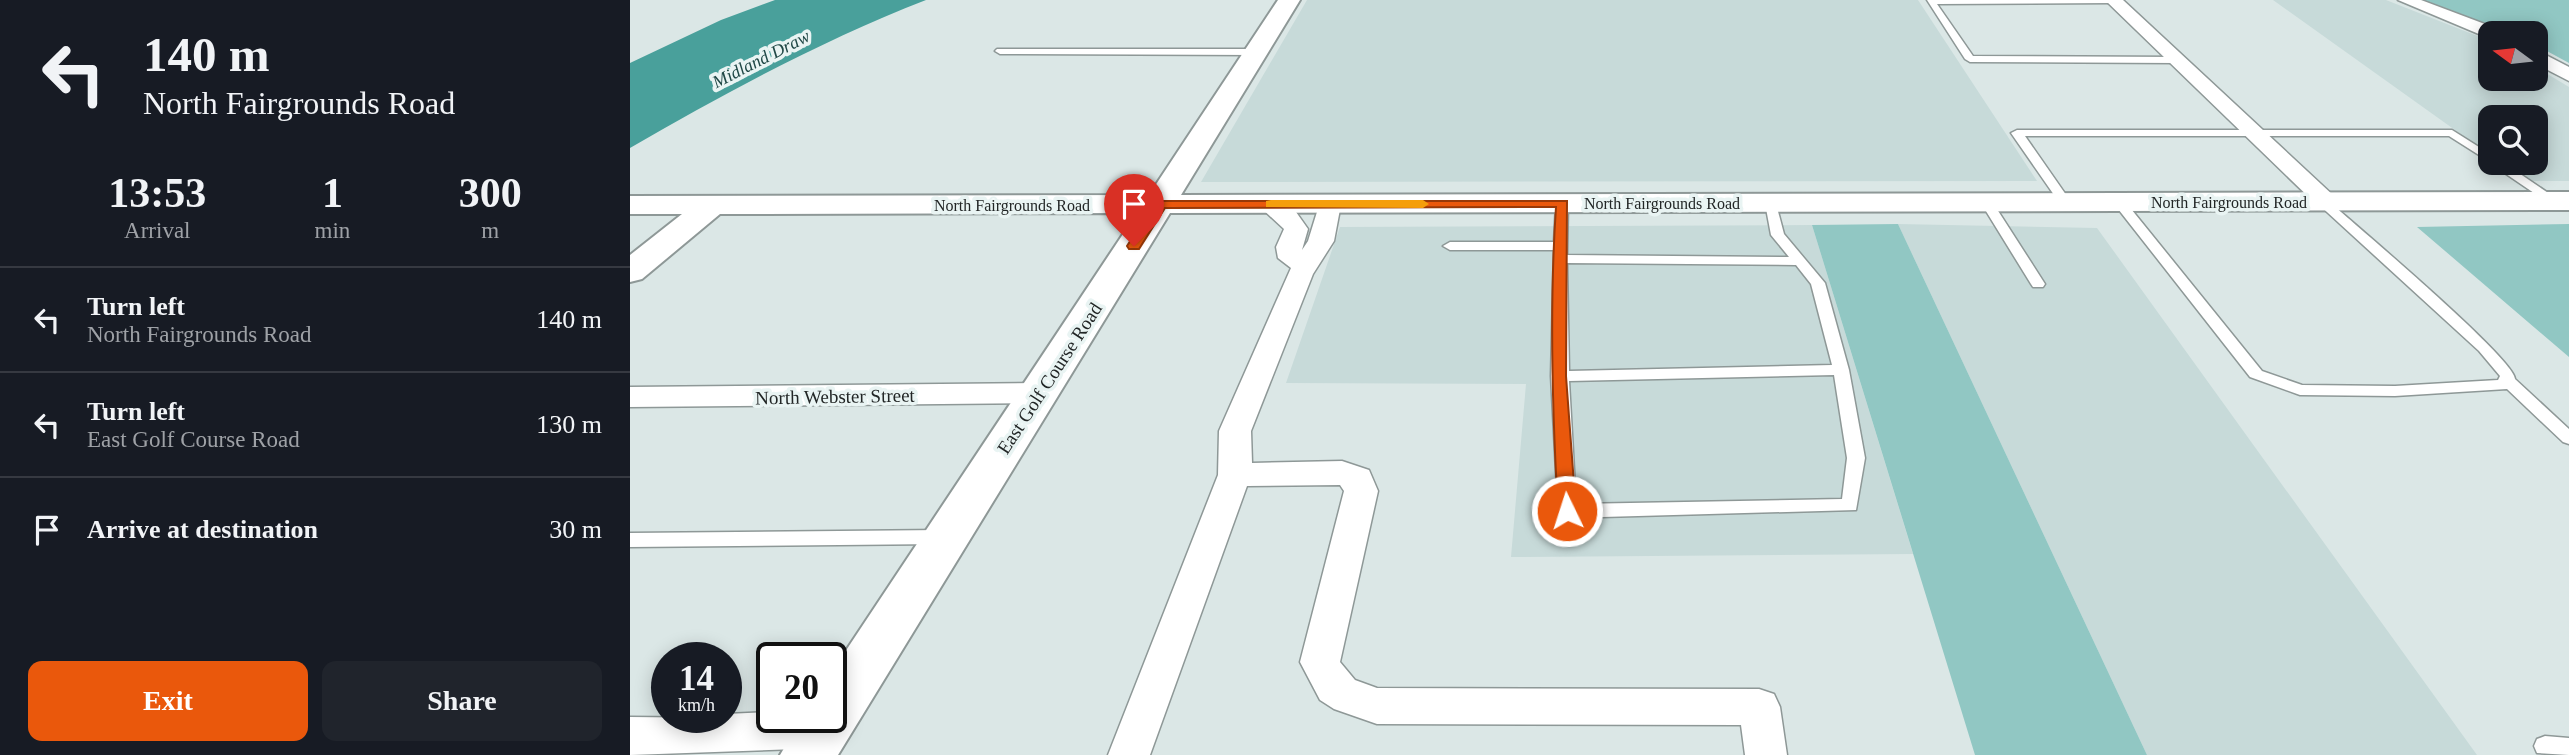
<!DOCTYPE html>
<style>
:root{--surface:#171b24;--page:#20242c;--text:#f1f3f6;--muted:#9ea1a6;--line:#363941;--accent:#ea580c}
body{margin:0;font-family:Georgia,serif;background:var(--page);color:var(--text);height:100vh;display:flex;flex-direction:column;font-size:26px;white-space:nowrap}
*{box-sizing:border-box;margin:0}
p{font-size:23px;color:var(--muted)}
.icon{flex:none;width:38px;height:38px;fill:none;stroke:currentColor;stroke-width:2;stroke-linecap:round;stroke-linejoin:round}
.map{position:relative;flex:1;overflow:hidden}
.side{display:flex;flex-direction:column;background:var(--surface);width:630px}
.side>*{flex:none}
.banner{background:#171b24;color:var(--text);overflow:hidden}
.needle{width:46px;rotate:285deg}
.fabs{position:absolute;left:1848px;top:21px;display:grid;gap:14px}
.fabs a{display:grid;place-items:center;width:70px;height:70px;border-radius:14px;background:var(--surface);box-shadow:0 4px 18px #0003;font-size:35px}
.speed{position:absolute;left:21px;top:642px;display:flex;gap:14px;font-size:35px;font-weight:700;text-align:center}
.speed>*{display:grid;place-content:center;width:91px;height:91px;border-radius:50%;background:var(--surface);box-shadow:0 4px 18px #0003;line-height:1}
.speed small{font-size:18px;font-weight:400}
.speed .limit{border:4px solid #111;border-radius:10px;background:#fff;color:#111}
.pin{position:absolute;display:grid;place-items:center;width:60px;height:60px;color:#fff;margin:-72px -30px;border-radius:50% 50% 50% 0;rotate:-45deg;box-shadow:0 0 7px #0007}
.pin .icon{rotate:45deg}
.me{position:absolute;width:77px;margin:-38px;rotate:356deg;stroke-linejoin:round;filter:drop-shadow(0 0 5px #0008)}
.turn{display:flex;align-items:center;gap:24px;height:147px;padding:0 28px;font-size:32px}
.turn .icon{width:91px;height:91px;stroke-width:2.5}
.turn b{display:block;font-size:49px;line-height:60px}
.eta{display:flex;justify-content:space-evenly;align-items:center;height:119px;text-align:center}
.eta b{font-size:42px;font-weight:600;line-height:49px}
.action{display:flex;gap:14px;margin-top:auto;padding:14px 28px}
.action a{flex:1;height:80px;border-radius:14px;background:var(--accent);color:#fff;font-size:28px;font-weight:600;line-height:80px;text-align:center}
.action a+a{background:var(--page);color:var(--text)}
ul{padding:0;list-style:none}
li{display:flex;align-items:center;gap:21px;height:105px;padding:0 28px;border-top:2px solid var(--line)}
li div{flex:1}
li b{display:block;font-size:26px}
li em{font-style:normal}
main{display:flex;flex:1;min-height:0}
.map>svg:first-child{display:block}
.built{fill:#c7dad9}
.green{fill:#91c7c3}
.water{fill:#49a09b}
.lines{fill:none;stroke-linecap:round;stroke-linejoin:round}
.lane-casing{stroke:#8e9897;stroke-width:3}
.street-casing{stroke:#8e9897;stroke-width:3}
.secondary-casing{stroke:#8e9897;stroke-width:4}
.path{stroke:#99a2a1;stroke-width:2.5;stroke-dasharray:1 3.5;stroke-linecap:butt}
.lane{fill:#fff;fill-rule:evenodd}
.street{fill:#fff;fill-rule:evenodd}
.secondary{fill:#fff;fill-rule:evenodd}
.route{fill:#ea580c;stroke:#983908;stroke-width:2}
.slow{fill:#f59e0b}
.labels{text-anchor:middle;stroke-width:7;stroke-linejoin:round;paint-order:stroke}
.far-street-label{font-size:16px;fill:#222626;stroke:#e9f4f3}
.far-water-label{font-size:18px;font-style:italic;fill:#204846;stroke:#e9f4f3}
.street-label{font-size:19px;fill:#222626;stroke:#e9f4f3}
</style>
<main>
<section class="side">
<div class="banner">
<div class="turn"><svg class="icon" aria-label="left" viewBox="0 0 24 24"><path d="M17 20v-9H6M10 6l-5 5 5 5"/></svg><div><b>140 m</b>North Fairgrounds Road</div></div>
</div>
<div class="eta">
<div><b>13:53</b><p>Arrival</p></div>
<div><b>1</b><p>min</p></div>
<div><b>300</b><p>m</p></div>
</div>
<ul>
<li><svg class="icon" aria-label="left" viewBox="0 0 24 24"><path d="M17 20v-9H6M10 6l-5 5 5 5"/></svg><div><b>Turn left</b><p>North Fairgrounds Road</p></div><em>140 m</em></li>
<li><svg class="icon" aria-label="left" viewBox="0 0 24 24"><path d="M17 20v-9H6M10 6l-5 5 5 5"/></svg><div><b>Turn left</b><p>East Golf Course Road</p></div><em>130 m</em></li>
<li><svg class="icon" aria-label="arrive" viewBox="0 0 24 24"><path d="M6 21V4h12l-3 4 3 4H6"/></svg><div><b>Arrive at destination</b></div><em>30 m</em></li>
</ul>
<div class="action"><a>Exit</a><a>Share</a></div>
</section>
<div class="map">
<svg width="1939" height="755" viewBox="0 0 1939 755">
<rect width="100%" height="100%" fill="#dbe7e6"/>
<!-- built -->
<path class="built" d="M677 0H1288L1407 181 571 182Z
M1643 0H1756L1860 41V79H1906V67L1939 87V181H1897L1871 163H1906V117H1860V155Z
M1268 224 1467 228 1847 755H1517Z
M1182 225 1283 554 881 557 896 384 656 383 710 227Z"/>
<!-- green -->
<path class="green" d="M1790 0H1939V63L1906 45V33H1882Z
M1268 224 1517 755H1345L1182 225Z
M1939 224V357L1787 227Z"/>
<!-- water -->
<path class="water" d="M145 0H296C193 40 95 93 0 148V63L91 20Z"/>
<g class="lines">
<!-- lane casing -->
<g class="lane-casing">
<path id="lane" d="M1297 0H1487L1483 3 1307 4 1343 56 1547 57 1552 60 1547 63 1340 62 1335 59Z
M367 49H626L631 52 626 55 370 54 365 51Z
M1822 130 1860 154V162L1819 136H1395L1441 202 1435 206 1431 205 1381 133 1387 130Z
M1860 163H1874L1930 201 1928 204H1920Z
M1489 198 1493 199 1632 371 1672 385 1765 386 1868 380 1870 376 1849 351 1686 202 1692 198 1696 199C1722 222 1886 360 1885 379L1939 429V444L1933 442 1877 389 1765 396 1670 395 1620 377 1485 205V199Z
M932 199 938 203 937 255 1159 257 1141 235 1135 203 1137 200H1145L1154 234 1195 283 1219 370 1235 458 1226 510 937 518 931 516 928 511 921 376 924 250H820L813 246 820 242H924L926 203ZM937 263 1166 265 1181 284 1202 365 939 371ZM1204 375 1217 458 1212 499 946 504 939 381Z
M1357 199 1363 203 1415 284 1413 287H1403L1401 284 1351 203Z
M312 530 319 532 321 537 319 542 312 544 0 547V533Z
M1915 736 1939 738V755L1907 753 1904 746 1907 739Z"/>
</g>
<!-- street casing -->
<g class="street-casing">
<path id="street" d="M1475 0H1493L1705 197 1709 202 1705 207H1689Z
M1768 0H1791L1868 29 1871 33 1856 37Z
M1906 50 1939 67V81L1906 64Z
M639 197 666 212 678 229 672 250 678 241 691 199H707L711 204 704 241 683 274 621 431 622 463 712 461 739 470 748 491 710 662 725 680 747 688 1129 689 1144 694 1150 707 1157 755H1115L1111 725 747 724 704 709 690 700 670 662 714 491 710 485 617 486 520 755H478L588 475 589 431 661 268 648 258 646 247 654 229 627 204 631 199Z
M410 383 421 386 425 393 421 400 410 403 0 407V387Z
M142 712V718H201V713L210 716 216 729 210 742 195 748 0 755V717L96 718V714Z"/>
</g>
<!-- secondary casing -->
<g class="secondary-casing">
<path id="secondary" d="M648 0H670L551 195 1939 192V210L540 213 208 755H150L172 718H201V673L507 213 90 214 12 279 0 282V255L52 214H0V196L519 195Z"/>
</g>
<!-- path -->
<path class="path" d="M1879 29 1889 33"/>
<!-- lane -->
<use href="#lane" class="lane"/>
<!-- street -->
<use href="#street" class="street"/>
<!-- secondary -->
<use href="#secondary" class="secondary"/>
</g>
<!-- route -->
<path class="route" d="M526 201H937L936 376 946 511 944 515 937 517 928 511C922 409 919 309 926 207L535 208 509 249H499L497 246Z"/>
<!-- slow -->
<path class="slow" d="M641 200H793L799 204 793 208 636 207V201Z"/>
<g class="labels">
<!-- far-street labels -->
<g class="far-street-label">
<text x="1599" y="208">North Fairgrounds Road</text>
<text x="1032" y="209">North Fairgrounds Road</text>
<text x="382" y="211">North Fairgrounds Road</text>
</g>
<!-- far-water labels -->
<g class="far-water-label">
<text transform="translate(131 59) rotate(-27)" y="6">Midland Draw</text>
</g>
<!-- street labels -->
<g class="street-label">
<text transform="translate(419 378) rotate(-57)" y="7">East Golf Course Road</text>
<text transform="translate(205 396) rotate(-1)" y="7">North Webster Street</text>
</g>
</g>
</svg>
<div class="fabs">
<a><svg class="needle" viewBox="-14 -14 28 28"><path d="M0-13l5 13h-10z" fill="#e53935"/><path d="M0 13l5-13h-10z" fill="#9ea1a6"/></svg></a>
<a><svg class="icon" aria-label="search" viewBox="0 0 24 24"><circle cx="10" cy="10" r="6"/><path d="M15 15l6 6"/></svg></a>
</div>
<div class="speed"><div>14<small>km/h</small></div><div class="limit">20</div></div>
<div class="pin" style="left:504px;top:246px;background:#d93025"><svg class="icon" aria-label="arrive" viewBox="0 0 24 24"><path d="M6 21V4h12l-3 4 3 4H6"/></svg></div>
<svg class="me" style="left:937px;top:511px" viewBox="-20 -20 40 40"><circle r="17" fill="#ea580c" stroke="#fff" stroke-width="3"/><path d="M0-11L8 9 0 5-8 9z" fill="#fff"/></svg>
</div>
</main>
